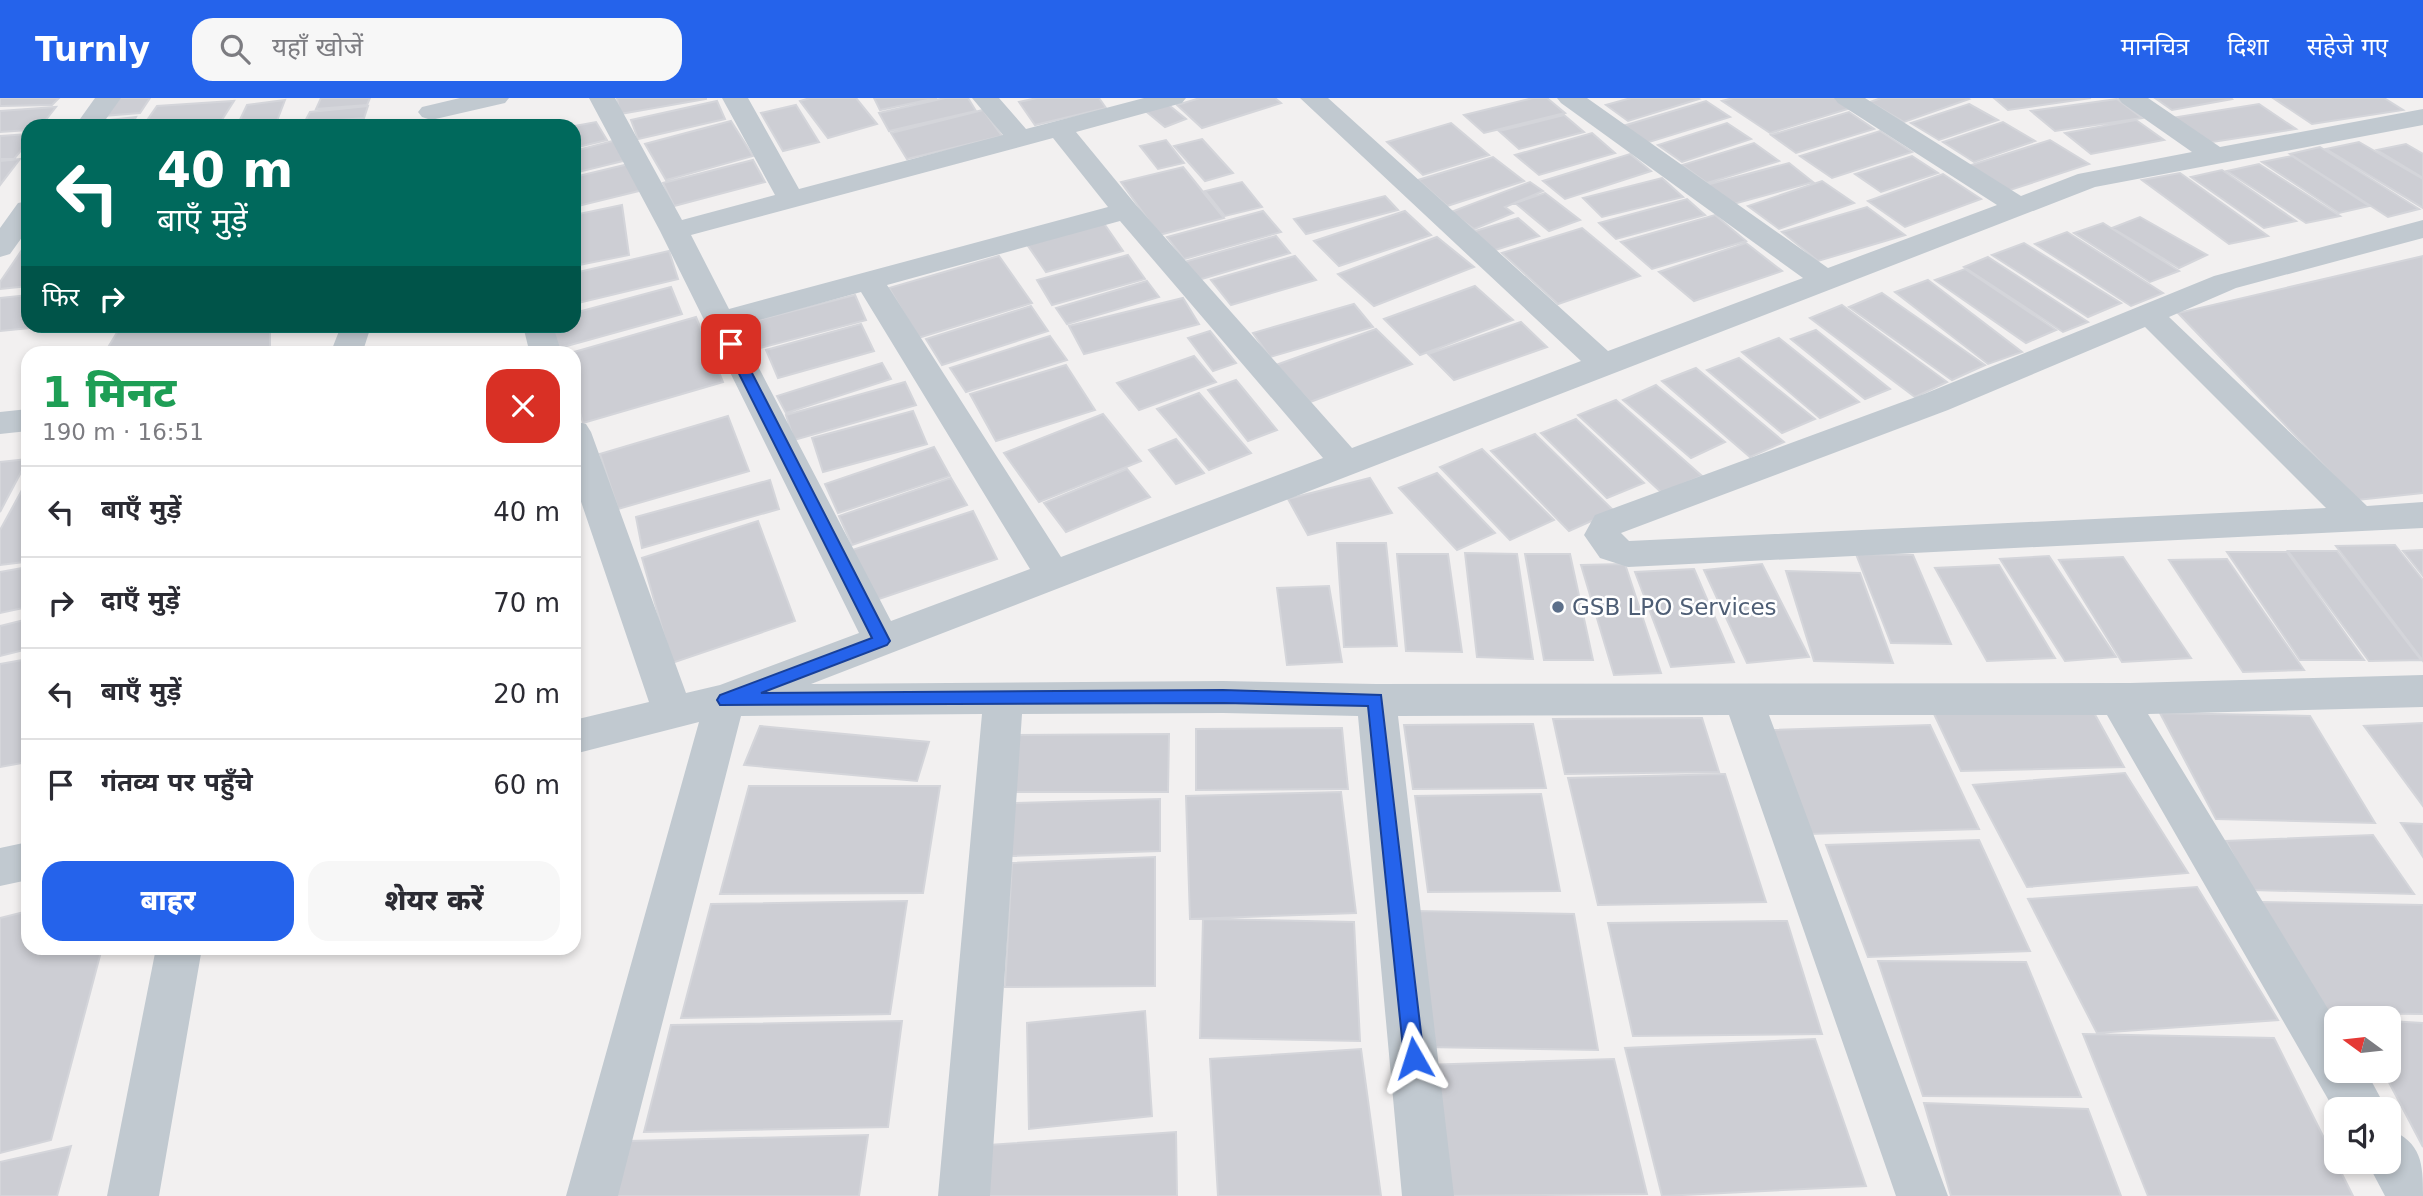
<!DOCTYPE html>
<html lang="hi">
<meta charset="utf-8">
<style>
:root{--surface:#fff;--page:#f7f7f7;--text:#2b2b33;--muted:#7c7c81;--line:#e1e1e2;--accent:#2563eb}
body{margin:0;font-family:"DejaVu Sans","Noto Sans Devanagari",sans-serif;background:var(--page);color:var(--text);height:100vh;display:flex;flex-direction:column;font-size:26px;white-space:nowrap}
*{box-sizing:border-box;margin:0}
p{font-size:23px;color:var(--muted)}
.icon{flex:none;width:38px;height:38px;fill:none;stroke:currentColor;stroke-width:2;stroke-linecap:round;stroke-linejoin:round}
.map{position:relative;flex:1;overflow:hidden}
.drawer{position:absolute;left:21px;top:248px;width:560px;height:609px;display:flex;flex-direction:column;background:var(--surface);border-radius:21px;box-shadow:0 4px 10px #0003}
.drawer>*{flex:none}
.hud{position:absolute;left:21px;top:21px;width:560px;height:214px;border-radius:21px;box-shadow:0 4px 10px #0003;background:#00695c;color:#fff;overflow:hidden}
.needle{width:46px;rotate:285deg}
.fabs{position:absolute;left:2324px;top:908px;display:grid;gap:14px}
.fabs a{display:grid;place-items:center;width:77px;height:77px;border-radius:14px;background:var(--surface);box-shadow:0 4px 10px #0003;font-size:35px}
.pin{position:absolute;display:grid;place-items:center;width:60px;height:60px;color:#fff;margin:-30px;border-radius:14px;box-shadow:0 4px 10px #0006}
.me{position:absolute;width:77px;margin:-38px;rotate:354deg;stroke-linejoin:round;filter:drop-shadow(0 0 5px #0008)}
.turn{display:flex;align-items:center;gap:24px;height:147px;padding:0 21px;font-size:32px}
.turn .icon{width:91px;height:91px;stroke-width:2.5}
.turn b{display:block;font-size:49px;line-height:60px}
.then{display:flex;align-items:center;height:66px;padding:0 21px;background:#0003;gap:14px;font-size:26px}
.round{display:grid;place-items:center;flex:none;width:74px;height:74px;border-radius:21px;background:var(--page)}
.overview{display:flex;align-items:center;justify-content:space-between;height:119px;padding:0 21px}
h1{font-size:42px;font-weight:800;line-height:52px;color:#1e9e55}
.primary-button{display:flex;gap:14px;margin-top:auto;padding:14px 21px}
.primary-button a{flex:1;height:80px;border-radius:21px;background:var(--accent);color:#fff;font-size:28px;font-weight:800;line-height:80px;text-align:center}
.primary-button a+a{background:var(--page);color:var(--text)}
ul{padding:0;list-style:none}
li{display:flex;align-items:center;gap:21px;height:91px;padding:0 21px;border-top:2px solid var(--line)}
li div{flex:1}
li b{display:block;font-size:26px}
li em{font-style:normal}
header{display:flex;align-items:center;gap:42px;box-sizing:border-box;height:98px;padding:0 35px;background:var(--accent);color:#fff}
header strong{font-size:33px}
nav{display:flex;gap:38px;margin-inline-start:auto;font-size:24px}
.search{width:490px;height:63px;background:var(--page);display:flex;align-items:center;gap:18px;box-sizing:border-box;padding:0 24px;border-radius:21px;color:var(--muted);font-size:26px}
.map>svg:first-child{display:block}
.building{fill:#cdced4;stroke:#d4d5da;stroke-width:2}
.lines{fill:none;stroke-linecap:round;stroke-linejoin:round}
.minor{fill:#c1c9d0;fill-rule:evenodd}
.route{fill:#2563eb;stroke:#184099;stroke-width:2}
.service-dot{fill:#5c6f8a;stroke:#fff;stroke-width:2.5}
.labels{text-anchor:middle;stroke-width:5;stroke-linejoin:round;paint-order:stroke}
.service-label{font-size:23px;fill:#4e5e75;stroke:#fff;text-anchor:start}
</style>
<header>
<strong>Turnly</strong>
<div class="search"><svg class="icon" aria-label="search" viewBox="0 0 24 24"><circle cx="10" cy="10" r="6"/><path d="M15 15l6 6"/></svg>यहाँ खोजें</div>
<nav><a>मानचित्र</a><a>दिशा</a><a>सहेजे गए</a></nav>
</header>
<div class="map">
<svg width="2423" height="1098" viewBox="0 0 2423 1098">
<rect width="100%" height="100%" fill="#f2f0f0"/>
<!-- building -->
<path class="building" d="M0 0H59L52 7 0 8Z
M114 0H150L140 15 102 18Z
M321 0H370L367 7 316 11Z
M617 0H706V1L620 16Z
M810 0H856L877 26 828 40 800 3Z
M874 0H937L880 12Z
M945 0H968L976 13 889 33 879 15Z
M1037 0H1099L1106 10 1035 27 1019 4Z
M1200 0H1275L1281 5 1202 30 1177 7Z
M1533 0H1547L1565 15 1484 35 1464 17Z
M1631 0H1697L1699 1 1628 23 1606 7Z
M1733 0H1835L1851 10 1770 35 1722 3Z
M1881 0H1967L1969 1 1904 24 1870 4Z
M1994 0H2091L2008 12Z
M2155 0H2231L2232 1 2172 12Z
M2273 0H2384L2403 12 2312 26Z
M2117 1 2142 20 2055 33 2031 13Z
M285 2 275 28H237L247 7Z
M234 3 218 28H143L157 8Z
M717 3 725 21 638 41 631 22Z
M1706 3 1730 19 1646 45 1623 28Z
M1165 4 1186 21 1165 29 1143 11Z
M1969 6 1998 22 1939 42 1911 25Z
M2259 6 2296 31 2206 45 2171 20Z
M796 7 819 44 783 53 761 15Z
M368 8 364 20 304 25 310 14Z
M56 9 41 28H28V32L0 34V13Z
M983 12 1002 38 907 61 891 35Z
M1849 14 1874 31 1796 55 1771 37Z
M1564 17 1584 34 1519 51 1499 33Z
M136 19 131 28H106L110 22Z
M2136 22 2164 42 2091 56 2065 35Z
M731 23 753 58 666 82 645 46Z
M596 24 607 42 574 50V28Z
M2003 24 2035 43 1974 64 1943 44Z
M1451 25 1489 57 1423 77 1387 44Z
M1727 25 1751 41 1682 64 1658 47Z
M1880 33 1912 54 1832 80 1800 58Z
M1592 35 1615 55 1539 77 1515 57Z
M28 36V44L14 61H0V38Z
M1202 41 1233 75 1205 83 1174 48Z
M617 42 627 62 574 75V53Z
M1166 42 1184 65 1158 71 1140 48Z
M2050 42 2089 66 2004 94 1965 69Z
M2359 44 2423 81V110L2326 51Z
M1754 45 1779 63 1707 85 1682 67Z
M2406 46 2423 56V80L2377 52Z
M2320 49 2419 111 2388 119 2290 56Z
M1630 56 1651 73 1565 101 1543 83Z
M1912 58 1938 75 1881 94 1855 76Z
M2292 58 2369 108 2339 115 2262 64Z
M1493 59 1524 83 1447 108 1418 82Z
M20 61 0 87V63Z
M753 62 765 84 674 108 663 85Z
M633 65 643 92 574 109V79Z
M1789 65 1813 84 1730 107 1706 87Z
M2259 66 2340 118 2306 125 2227 73Z
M1183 69 1224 120 1159 137 1121 84Z
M2222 72 2296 123 2264 130 2191 79Z
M2180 75 2268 138 2229 146 2142 82Z
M1943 76 1981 101 1905 129 1868 103Z
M1662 80 1683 99 1602 119 1583 100Z
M1822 83 1854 105 1779 131 1748 108Z
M1242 84 1262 109 1225 118 1205 93Z
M1530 84 1543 93 1505 109 1513 115 1474 131 1451 114Z
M1545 95 1580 122 1549 133 1515 105Z
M1385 98 1398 112 1306 136 1294 121Z
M1687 101 1705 117 1616 141 1599 125Z
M622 107 629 157 574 168V117Z
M1867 109 1905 137 1818 163 1782 134Z
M1263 113 1281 134 1184 161 1167 139Z
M1405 113 1431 137 1339 168 1314 143Z
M1715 117 1746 143 1652 171 1621 144Z
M2140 119 2207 157 2179 170 2112 130Z
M1518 120 1539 138 1492 153 1472 134Z
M1103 124 1123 153 1046 174 1026 145Z
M2103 125 2179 173 2150 184 2074 135Z
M1582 130 1640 178 1558 206 1502 155Z
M2067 134 2163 195 2131 208 2035 146Z
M1276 138 1290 155 1198 182 1184 164Z
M1437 139 1474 169 1374 208 1338 176Z
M28 143V188L0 191V184Z
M1746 145 1782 173 1694 203 1659 174Z
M2024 145 2121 205 2088 219 1992 157Z
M669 153 678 181 574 206V175Z
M1128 157 1145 181 1052 207 1037 182Z
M999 158 1032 205 918 240 889 190Z
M1295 158 1316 182 1231 207 1211 182Z
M2423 158V395L2357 402 2178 215Z
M1988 159 2088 224 2063 234 1964 169Z
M1965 171 2056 232 2026 245 1935 182Z
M1928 182 2022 254 1988 266 1895 194Z
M1147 183 1159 199 1067 226 1056 210Z
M1475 188 1513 222 1420 257 1384 221Z
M671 189 682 216 556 251 549 228H574V215Z
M1882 195 1985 267 1952 282 1849 209Z
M28 197V228H50L0 233V200Z
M855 197 866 222 760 250 750 224Z
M1183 200 1199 226 1084 256 1069 228Z
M1354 206 1373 229 1270 259 1253 235Z
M1842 207 1947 284 1915 299 1810 220Z
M1031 208 1048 233 942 267 926 241Z
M696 219 723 284 583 325 574 294V256H567Z
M1521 224 1547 249 1454 282 1428 256Z
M861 226 874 253 778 280 766 252Z
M121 228H270V250L247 256H104Z
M1376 231 1412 266 1310 304 1276 267Z
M1816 232 1890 291 1865 301 1791 241Z
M1210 233 1236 265 1213 273 1188 240Z
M1050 238 1067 262 966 294 950 270Z
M1779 240 1859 304 1820 320 1742 254Z
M1194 258 1216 284 1139 312 1117 285Z
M1739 260 1815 321 1782 335 1707 272Z
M882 265 891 281 786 315 777 298Z
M1066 267 1095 312 996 343 970 296Z
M1696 270 1784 344 1750 359 1662 283Z
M1236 282 1277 332 1248 343 1208 292Z
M905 284 916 307 794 342 786 317Z
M1656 287 1725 344 1691 360 1623 302Z
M1199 295 1251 355 1209 372 1157 311Z
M1616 302 1702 378 1662 395 1578 317Z
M913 313 927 346 823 374 812 340Z
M1103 316 1141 363 1039 404 1004 355Z
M728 318 749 373 618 411 600 356Z
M1576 321 1644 385 1607 400 1541 335Z
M1535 336 1614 413 1569 433 1491 353Z
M1176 341 1204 375 1176 386 1149 352Z
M934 349 950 378 838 415 825 386Z
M1482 351 1554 422 1510 442 1440 369Z
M28 361 0 414V364Z
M1127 371 1150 399 1066 434 1044 405Z
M1437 375 1495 435 1457 452 1399 390Z
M951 380 967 407 852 447 839 418Z
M1370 380 1392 415 1308 437 1288 401Z
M28 381V457L24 464 0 467V432Z
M770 382 779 411 642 450 636 419Z
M973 413 997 461 873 503 852 452Z
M758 423 795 523 672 565 642 460Z
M1337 445H1386L1397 548 1344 549Z
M2395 447 2423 482V563L2336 448Z
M2423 452V478L2403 453Z
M2288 453H2337L2421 562 2369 563Z
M2227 454H2287L2364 562H2300Z
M1465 455 1517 456 1533 561 1477 559Z
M1397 456H1448L1462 554 1406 553Z
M1525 456H1570L1593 562H1544Z
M1856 456 1913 457 1951 546 1891 545Z
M2049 458 2116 559 2065 563 2000 461Z
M2123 459 2191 560 2122 564 2059 462Z
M2227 461 2304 572 2243 574 2169 462Z
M1625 466 1661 575 1614 577 1581 467Z
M1762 466 1809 559 1747 565 1704 472Z
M1999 467 2055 560 1987 563 1935 470Z
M28 469V509L0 515V474Z
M1694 471 1734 564 1671 569 1635 474Z
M1786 473 1860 475 1893 565 1814 563Z
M1329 488 1342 564 1287 567 1277 490Z
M28 521V551L0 558V528Z
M28 561V664L0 669V566Z
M2093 613 2124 669 1961 673 1934 616Z
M2160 615 2310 618 2375 725 2216 721Z
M1702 620 1719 674 1565 676 1553 621Z
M2423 625V708L2364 628Z
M1533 626 1546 690 1413 691 1404 627Z
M1930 627 1979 731 1808 736 1770 632Z
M760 628 929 644 917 683 744 667Z
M1342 630 1348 691 1196 692V631Z
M1169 636 1168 694H1006L1012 637Z
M2125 675 2188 775 2027 789 1973 687Z
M1725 676 1766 804 1598 807 1568 680Z
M749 688H940L923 795 720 796Z
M1341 694 1356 815 1190 821 1186 698Z
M1541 696 1560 793 1428 794 1415 698Z
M1160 701V753L1010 758 1014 705Z
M2401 725 2423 726V759Z
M2373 737 2414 796 2251 792 2226 743Z
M1979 742 2030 853 1868 859 1826 747Z
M1155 759V888L1005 889 1012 765Z
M2197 789 2278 922 2097 935 2028 801Z
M907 803 890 916 681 920 711 806Z
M2260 804 2423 807V916L2320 915Z
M28 813V850H102L51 1042 0 1055V820Z
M1415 813 1574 816 1598 952 1426 949Z
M1203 821 1354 824 1360 943 1200 940Z
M1787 823 1822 936 1633 938 1608 825Z
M1878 863 2026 864 2081 999 1923 998Z
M1145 913 1152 1018 1029 1031 1027 925Z
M902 923 888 1029 644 1034 671 927Z
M2389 923 2423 925V1049L2383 973H2389Z
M2083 936 2274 940 2353 1098H2148Z
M1815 941 1866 1088 1662 1098 1625 950Z
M1361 951 1381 1098H1218L1210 961Z
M1614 961 1647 1096 1440 1098 1423 967Z
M1924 1005 2088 1011 2121 1098H1951Z
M1176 1034 1177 1098H986L989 1047Z
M868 1037 859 1098H615L629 1043Z
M71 1048 57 1098H0V1064Z"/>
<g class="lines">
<!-- minor -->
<path class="minor" d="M95 0H121L101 28H75Z
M460 0H509L505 5 431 22 422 19 418 14 422 9Z
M589 0H615L682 122 775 97 722 0H748L799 91 1003 37 972 0H999L1026 31 1144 0H1186L1182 5 1076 34 1136 107 1352 350 1581 263 1300 0H1328L1608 253 1803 180 1561 5 1557 0H1587L1828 170 1997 107 1838 5 1834 0H1865L2021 98 2078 76 2192 54 2122 5 2118 0H2148L2220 49 2423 11V27L2095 89 811 586 1223 583 1376 586 2130 585 2423 577V609L2148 616 2336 924V973H2366L2387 1012H2336V1015L2107 617H1769L1948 1098H1896L1729 617 1398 618 1454 1098H1402L1358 618 1223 615 1022 616 990 1098H938L982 616 741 618 618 1098H566L699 624 574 656V622L649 604 574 383V323L586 326 591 334 686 595 720 587 859 535 660 133ZM1053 40 1108 109 729 211 691 137ZM1120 123 1323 360 1061 459 887 187ZM861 194 1030 471 891 523 737 228Z
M28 103V131L10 156 0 159V130L18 105Z
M2423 122V140L2236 190 2169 219 2367 408 2423 404V430L1628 469 1600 460 1584 437 1595 417 1924 296 2214 178ZM2145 229 2326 410 1629 443 1621 435 1948 312Z
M341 228H371L362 256H330Z
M523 228H553L562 256H530Z
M28 311V333L0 336V314Z
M28 744V782L0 788V750Z
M156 850H202L159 1098H107Z
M2389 1031C2422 1045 2423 1065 2423 1098H2385L2367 1064H2389Z"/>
</g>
<!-- route -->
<path class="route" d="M731 242 737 246 890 543 887 547 761 595 1223 592 1381 597 1424 960 1421 967 1414 970 1407 967 1404 960 1368 608 1223 605 720 607 717 602 720 597 872 540 724 246Z"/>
<!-- markers -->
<circle class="service-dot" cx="1558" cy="509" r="7"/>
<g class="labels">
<!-- service labels -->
<g class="service-label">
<text x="1572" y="517">GSB LPO Services</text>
</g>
</g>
</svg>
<div class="fabs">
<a><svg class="needle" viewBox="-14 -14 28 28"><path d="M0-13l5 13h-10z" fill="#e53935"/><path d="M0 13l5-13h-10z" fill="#7c7c81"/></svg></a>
<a><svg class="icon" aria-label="sound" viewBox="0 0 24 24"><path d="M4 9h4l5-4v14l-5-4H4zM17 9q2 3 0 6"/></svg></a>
</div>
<div class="pin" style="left:731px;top:246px;background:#d93025"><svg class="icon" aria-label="arrive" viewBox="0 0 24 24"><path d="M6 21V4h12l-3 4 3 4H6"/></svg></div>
<svg class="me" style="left:1414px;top:960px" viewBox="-20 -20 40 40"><path d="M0-17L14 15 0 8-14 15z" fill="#2563eb" stroke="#fff" stroke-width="4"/></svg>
<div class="hud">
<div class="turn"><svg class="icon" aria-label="left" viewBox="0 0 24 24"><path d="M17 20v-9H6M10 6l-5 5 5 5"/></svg><div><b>40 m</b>बाएँ मुड़ें</div></div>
<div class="then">फिर<svg class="icon" aria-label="right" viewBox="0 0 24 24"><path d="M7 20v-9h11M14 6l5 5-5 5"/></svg></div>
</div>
<section class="drawer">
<div class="overview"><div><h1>1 मिनट</h1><p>190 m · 16:51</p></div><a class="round" style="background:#d93025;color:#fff"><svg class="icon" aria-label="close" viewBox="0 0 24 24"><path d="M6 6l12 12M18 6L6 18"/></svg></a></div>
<ul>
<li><svg class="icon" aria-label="left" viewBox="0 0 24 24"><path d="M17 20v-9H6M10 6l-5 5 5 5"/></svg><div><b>बाएँ मुड़ें</b></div><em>40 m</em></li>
<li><svg class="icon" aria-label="right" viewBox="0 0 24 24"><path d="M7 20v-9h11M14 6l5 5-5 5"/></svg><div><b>दाएँ मुड़ें</b></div><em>70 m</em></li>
<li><svg class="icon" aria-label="left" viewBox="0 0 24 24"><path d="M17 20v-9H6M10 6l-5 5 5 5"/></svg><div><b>बाएँ मुड़ें</b></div><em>20 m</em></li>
<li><svg class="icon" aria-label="arrive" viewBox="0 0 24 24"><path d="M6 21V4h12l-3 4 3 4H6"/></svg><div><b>गंतव्य पर पहुँचे</b></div><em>60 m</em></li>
</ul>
<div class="primary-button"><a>बाहर</a><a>शेयर करें</a></div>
</section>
</div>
